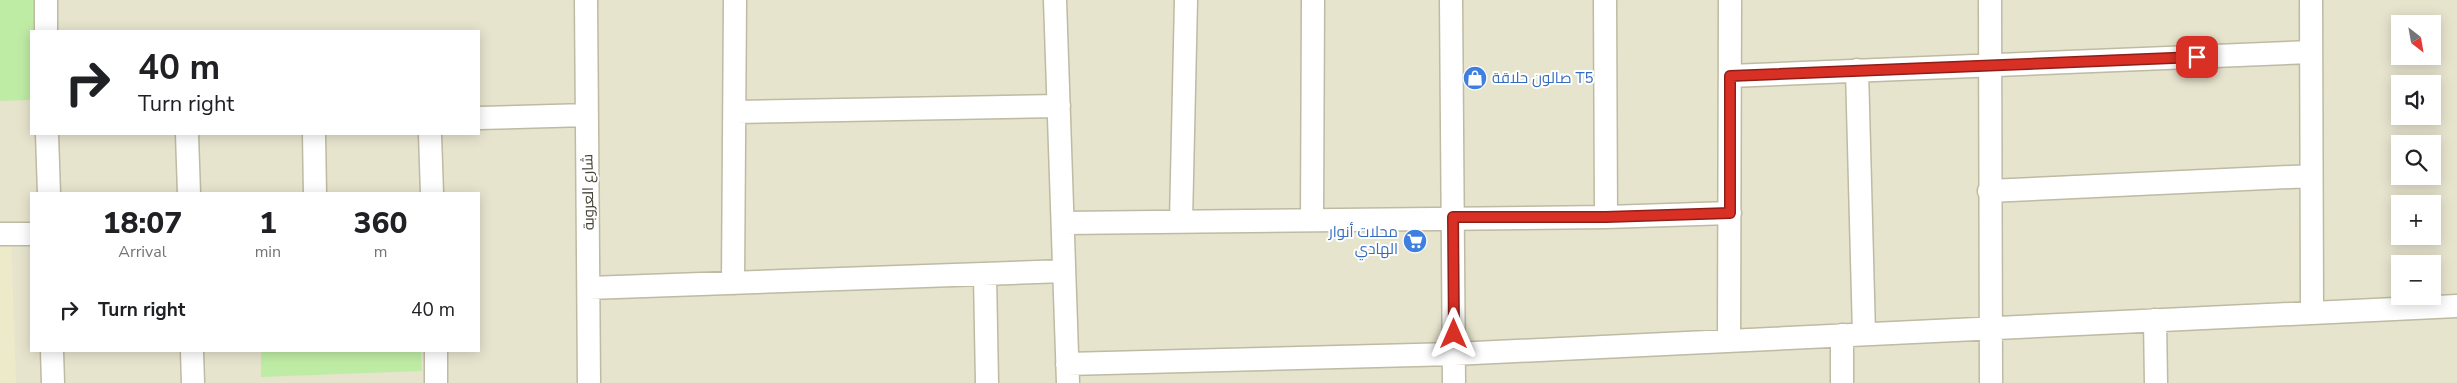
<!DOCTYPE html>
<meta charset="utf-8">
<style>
:root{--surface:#fff;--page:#f2f2f2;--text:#202124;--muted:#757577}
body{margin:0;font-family:"Nunito Sans",Cairo,sans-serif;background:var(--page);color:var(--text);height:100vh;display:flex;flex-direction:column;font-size:19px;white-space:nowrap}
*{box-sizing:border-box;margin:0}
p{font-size:16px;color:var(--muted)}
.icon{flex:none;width:28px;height:28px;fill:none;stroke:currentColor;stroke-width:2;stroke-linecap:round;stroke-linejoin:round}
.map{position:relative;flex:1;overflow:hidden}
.drawer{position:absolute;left:30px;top:192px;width:450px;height:160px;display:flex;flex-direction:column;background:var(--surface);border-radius:0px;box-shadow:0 2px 12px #0003}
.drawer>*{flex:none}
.banner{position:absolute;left:30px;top:30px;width:450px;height:105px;border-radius:0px;box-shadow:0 2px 12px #0003;background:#fff;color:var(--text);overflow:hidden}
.needle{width:32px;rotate:149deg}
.controls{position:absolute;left:2391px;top:15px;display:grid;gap:10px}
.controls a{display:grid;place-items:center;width:50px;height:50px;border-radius:0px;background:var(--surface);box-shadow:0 2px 12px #0003;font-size:25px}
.pin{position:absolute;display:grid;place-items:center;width:42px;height:42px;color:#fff;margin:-21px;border-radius:10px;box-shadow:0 2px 8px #0006}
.me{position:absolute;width:55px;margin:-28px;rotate:0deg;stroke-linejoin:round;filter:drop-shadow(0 0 4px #0008)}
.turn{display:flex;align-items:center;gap:18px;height:105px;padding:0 25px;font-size:22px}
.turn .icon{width:65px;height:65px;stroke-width:2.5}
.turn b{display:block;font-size:35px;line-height:42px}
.eta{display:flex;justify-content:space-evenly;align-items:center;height:85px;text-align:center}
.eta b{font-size:30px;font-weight:800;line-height:35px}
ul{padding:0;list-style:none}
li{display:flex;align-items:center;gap:15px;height:65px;padding:0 25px}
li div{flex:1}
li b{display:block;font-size:19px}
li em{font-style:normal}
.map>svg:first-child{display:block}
.residential{fill:#e7e4ce;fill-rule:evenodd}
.education{fill:#edeac9}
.green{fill:#bfeca5}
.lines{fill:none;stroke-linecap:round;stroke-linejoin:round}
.minor-casing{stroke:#bebaa3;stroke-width:25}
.minor{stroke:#fff;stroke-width:22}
.route-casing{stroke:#8d1f18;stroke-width:12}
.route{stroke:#d93025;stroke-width:9}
.labels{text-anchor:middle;stroke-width:4;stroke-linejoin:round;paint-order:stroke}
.shop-label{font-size:15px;fill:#366cbe;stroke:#fff;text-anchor:start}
.street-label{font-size:15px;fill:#444031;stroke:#fff}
</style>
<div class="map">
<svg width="2457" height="383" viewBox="0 0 2457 383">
<rect width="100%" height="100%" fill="#f3f0e1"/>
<!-- residential -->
<path class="residential" d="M0 0H2457V383H0ZM2400 24H2432V56H2400ZM31 31H479V134H31ZM2400 84H2432V116H2400ZM2400 144H2432V176H2400ZM31 194H479V351H31ZM2400 204H2432V236H2400ZM2400 264H2432V296H2400Z"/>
<!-- education -->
<path class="education" d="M0 240H11L16 383H0Z"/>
<!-- green -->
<path class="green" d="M0 0H37V31H31V100L0 101Z
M261 351H421L422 371 261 377Z"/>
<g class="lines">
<!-- minor casing -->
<g class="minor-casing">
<path id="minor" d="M46 0V31
M586 0 589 383
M1055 0 1068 383
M1451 0 1454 383
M1605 0 1606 217
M1990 0 1991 383
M2311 0 2312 313
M1857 70 1864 334
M1730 76 2311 52
M735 112 1059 106
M479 118 587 115
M47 134 49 194
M187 134 189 194
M314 134 315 194
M430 134 432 194
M1989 191 2311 176
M1312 219 1313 0
M1181 221 1186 0
M1063 223 1606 217 1730 213
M0 234H31
M985 275 987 383
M733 283 735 0
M589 288 1064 271
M2155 320 2156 383
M1729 341 1730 0
M52 351 53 383
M192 351 193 383
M436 351V383
M1067 364 1454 354 2457 306
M1842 383V335"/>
</g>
<!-- minor -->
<use href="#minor" class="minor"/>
</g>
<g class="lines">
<!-- route casing -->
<g class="route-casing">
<path id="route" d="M1454 334 1453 217H1606L1730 213V76L2197 57"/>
</g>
<!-- route -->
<use href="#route" class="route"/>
</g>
<!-- icons -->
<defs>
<g id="shop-disc" transform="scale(1.25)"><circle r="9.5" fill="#3f7fe0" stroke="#fff"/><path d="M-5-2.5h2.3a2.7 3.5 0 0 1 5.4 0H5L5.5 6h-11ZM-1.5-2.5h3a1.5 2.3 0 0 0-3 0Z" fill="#fff"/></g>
<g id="supermarket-disc" transform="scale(1.25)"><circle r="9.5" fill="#3f7fe0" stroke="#fff"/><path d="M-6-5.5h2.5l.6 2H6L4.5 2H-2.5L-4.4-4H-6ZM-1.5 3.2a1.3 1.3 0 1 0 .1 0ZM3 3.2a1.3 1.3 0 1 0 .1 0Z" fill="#fff"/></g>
</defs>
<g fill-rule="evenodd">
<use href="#shop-disc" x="1475" y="78"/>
<use href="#supermarket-disc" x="1415" y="241"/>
</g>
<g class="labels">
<!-- shop labels -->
<g class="shop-label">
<text x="1492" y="83">صالون حلاقة T5</text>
<text x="1398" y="237" text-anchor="end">محلات أنوار<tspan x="1398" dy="17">الهادي</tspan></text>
</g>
<!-- street labels -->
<g class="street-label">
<text transform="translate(588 192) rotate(-91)" y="5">شارع العروبة</text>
</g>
</g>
</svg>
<div class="controls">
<a><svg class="needle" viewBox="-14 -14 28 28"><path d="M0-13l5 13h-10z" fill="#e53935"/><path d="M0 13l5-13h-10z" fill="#757577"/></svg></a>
<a><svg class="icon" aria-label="sound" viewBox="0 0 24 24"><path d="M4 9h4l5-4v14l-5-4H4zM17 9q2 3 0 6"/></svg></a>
<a><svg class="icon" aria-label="search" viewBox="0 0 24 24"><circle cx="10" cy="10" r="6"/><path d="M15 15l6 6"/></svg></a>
<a>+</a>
<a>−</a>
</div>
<div class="pin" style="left:2197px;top:57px;background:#d93025"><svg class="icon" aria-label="arrive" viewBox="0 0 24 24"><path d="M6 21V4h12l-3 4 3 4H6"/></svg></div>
<svg class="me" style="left:1454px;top:334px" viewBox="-20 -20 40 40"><path d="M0-17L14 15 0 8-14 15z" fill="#d93025" stroke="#fff" stroke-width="4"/></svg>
<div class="banner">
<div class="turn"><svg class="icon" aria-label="right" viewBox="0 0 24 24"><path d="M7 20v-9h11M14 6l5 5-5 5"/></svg><div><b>40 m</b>Turn right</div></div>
</div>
<section class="drawer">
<div class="eta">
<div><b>18:07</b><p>Arrival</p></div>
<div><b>1</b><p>min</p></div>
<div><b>360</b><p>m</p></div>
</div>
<ul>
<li><svg class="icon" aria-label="right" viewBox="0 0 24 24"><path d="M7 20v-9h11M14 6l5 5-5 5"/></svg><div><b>Turn right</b></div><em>40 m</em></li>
</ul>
</section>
</div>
